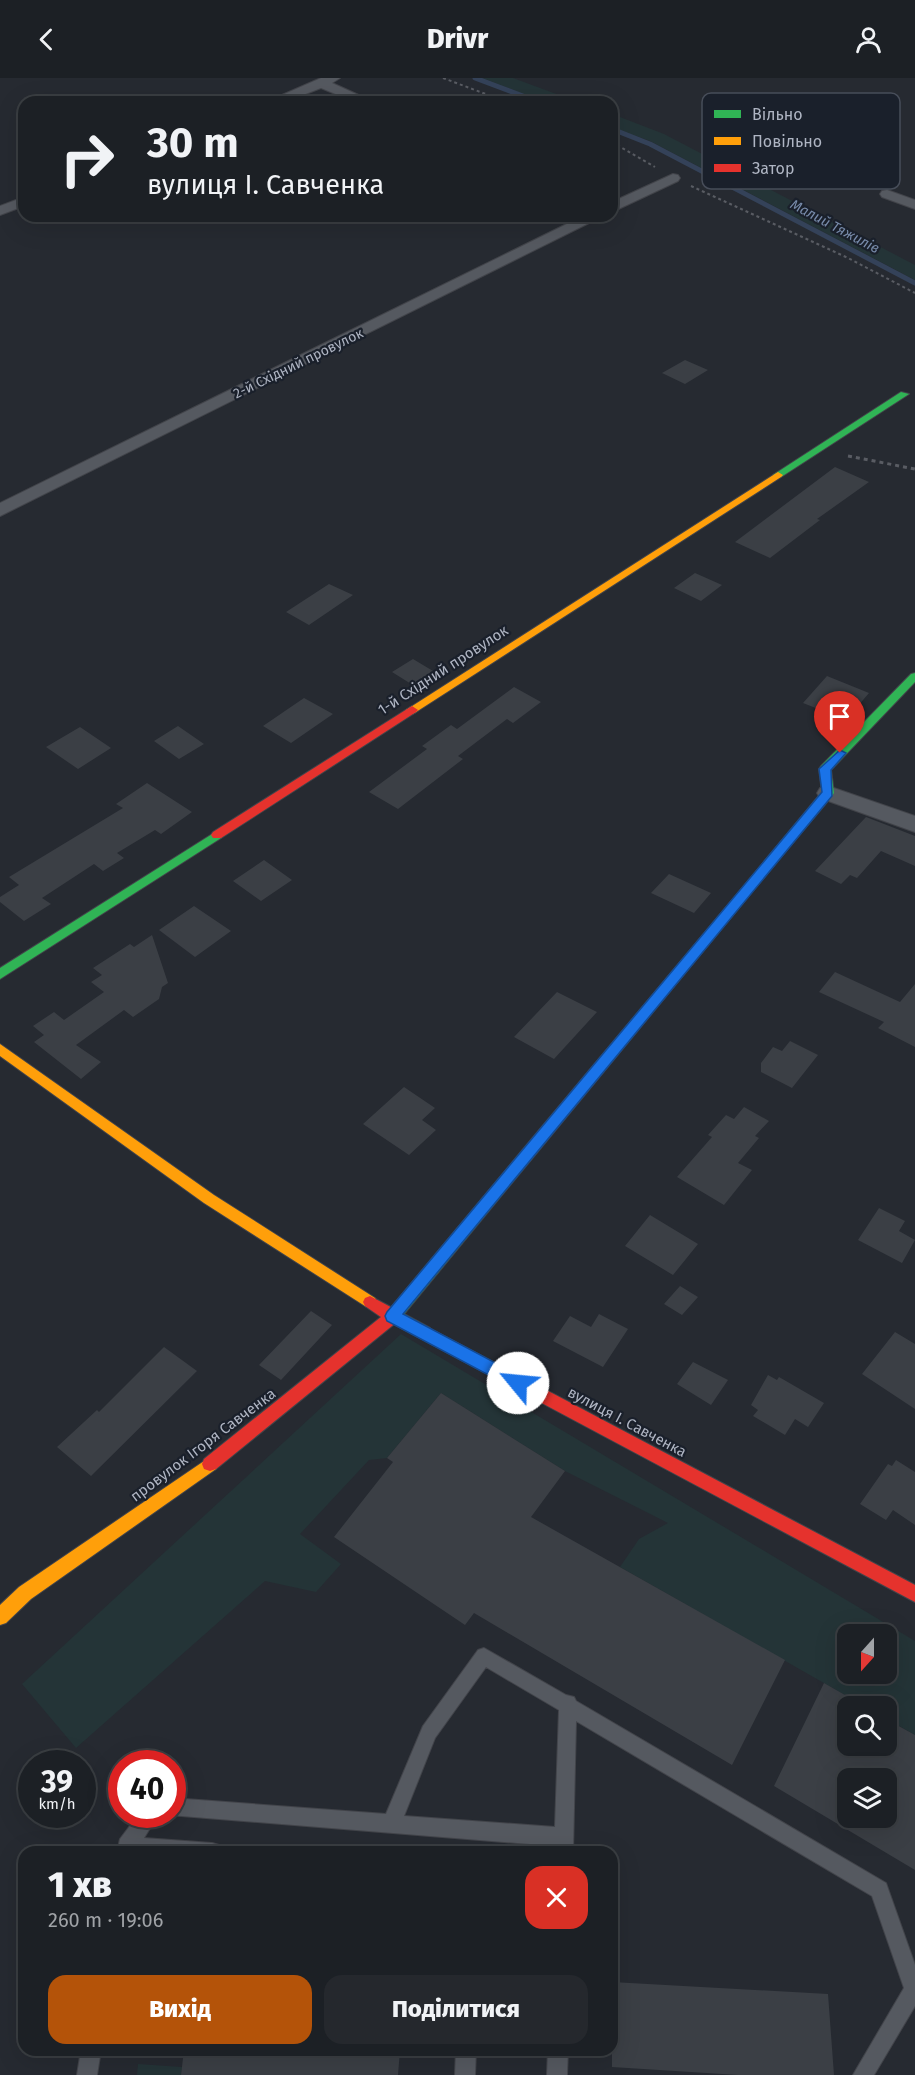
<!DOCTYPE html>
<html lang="uk">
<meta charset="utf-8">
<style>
:root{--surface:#1c2025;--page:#25282d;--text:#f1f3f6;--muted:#a0a3a7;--line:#3a3e42;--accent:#b45309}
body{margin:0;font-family:"Fira Sans",sans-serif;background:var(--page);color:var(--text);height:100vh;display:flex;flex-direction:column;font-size:22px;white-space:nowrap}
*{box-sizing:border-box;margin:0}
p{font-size:20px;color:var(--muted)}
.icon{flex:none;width:33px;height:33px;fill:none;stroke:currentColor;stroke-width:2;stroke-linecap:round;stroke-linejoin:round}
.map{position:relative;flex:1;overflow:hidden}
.sheet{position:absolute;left:18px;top:1768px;width:600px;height:210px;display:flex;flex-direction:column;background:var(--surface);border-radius:18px;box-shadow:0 6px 24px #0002,0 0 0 2px var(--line)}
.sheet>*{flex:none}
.top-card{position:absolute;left:18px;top:18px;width:600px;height:126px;border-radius:18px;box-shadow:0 6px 24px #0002,0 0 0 2px var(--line);background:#1c2025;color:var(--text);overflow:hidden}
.needle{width:39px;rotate:201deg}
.tools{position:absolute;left:837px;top:1546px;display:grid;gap:12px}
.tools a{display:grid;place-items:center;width:60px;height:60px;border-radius:12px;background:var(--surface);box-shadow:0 6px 24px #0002,0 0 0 2px var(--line);font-size:30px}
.speed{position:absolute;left:18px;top:1672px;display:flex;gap:12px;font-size:30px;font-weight:700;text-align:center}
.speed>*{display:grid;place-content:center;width:78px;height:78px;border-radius:50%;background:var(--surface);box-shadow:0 6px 24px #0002,0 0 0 2px var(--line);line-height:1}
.speed small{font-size:15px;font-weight:400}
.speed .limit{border:9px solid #d22;background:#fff;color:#111}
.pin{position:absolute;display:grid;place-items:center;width:51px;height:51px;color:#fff;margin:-62px -26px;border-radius:50% 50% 50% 0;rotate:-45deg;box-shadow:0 0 6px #0007}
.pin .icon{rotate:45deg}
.me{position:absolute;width:66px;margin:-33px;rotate:298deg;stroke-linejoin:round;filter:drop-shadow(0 0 4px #0008)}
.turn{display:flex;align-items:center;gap:21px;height:126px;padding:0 30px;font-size:27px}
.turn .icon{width:78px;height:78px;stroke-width:2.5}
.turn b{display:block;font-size:42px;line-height:51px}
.round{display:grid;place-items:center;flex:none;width:63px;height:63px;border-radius:18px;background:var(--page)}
.head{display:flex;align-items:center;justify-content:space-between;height:102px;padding:0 30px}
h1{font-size:36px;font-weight:800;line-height:45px}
.action{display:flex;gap:12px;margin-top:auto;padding:12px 30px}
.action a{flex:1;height:69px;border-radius:18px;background:var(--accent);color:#fff;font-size:24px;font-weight:800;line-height:69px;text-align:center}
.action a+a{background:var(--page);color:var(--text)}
header{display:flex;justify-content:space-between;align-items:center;height:78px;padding:0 30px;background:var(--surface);font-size:27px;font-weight:800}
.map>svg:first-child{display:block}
.green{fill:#243437;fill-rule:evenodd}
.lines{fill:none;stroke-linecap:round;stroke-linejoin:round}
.stream{stroke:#344259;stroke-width:5}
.building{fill:#3b3f45;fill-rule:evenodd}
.lane-casing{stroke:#42444a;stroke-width:2}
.street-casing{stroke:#42444a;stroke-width:2}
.fast-casing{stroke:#42444a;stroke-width:2}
.slow-casing{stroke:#42444a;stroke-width:2}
.jam-casing{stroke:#42444a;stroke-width:2}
.path-far1{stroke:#595c63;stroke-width:2;stroke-dasharray:3 3;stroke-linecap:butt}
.path{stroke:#595c63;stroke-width:3;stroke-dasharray:4 4;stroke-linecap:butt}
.lane{fill:#555960;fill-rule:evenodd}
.street{fill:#555960;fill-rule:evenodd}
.fast{fill:#30b455;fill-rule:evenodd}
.slow{fill:#ff9f0a;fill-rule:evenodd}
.jam{fill:#e5322d;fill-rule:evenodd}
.route{fill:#1a73e8;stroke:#114b97;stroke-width:1.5}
.labels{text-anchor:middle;stroke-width:4.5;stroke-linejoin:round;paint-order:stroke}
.far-water-label{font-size:14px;font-style:italic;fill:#788baa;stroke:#1a202b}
.far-street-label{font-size:14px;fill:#afb5c3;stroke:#1a202b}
.street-label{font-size:15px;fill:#afb5c3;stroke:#1a202b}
.key{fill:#1a202b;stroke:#474d59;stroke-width:1.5}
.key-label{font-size:16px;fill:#afb5c3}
</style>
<header><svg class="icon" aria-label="back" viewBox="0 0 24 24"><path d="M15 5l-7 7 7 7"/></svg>Drivr<svg class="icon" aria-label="person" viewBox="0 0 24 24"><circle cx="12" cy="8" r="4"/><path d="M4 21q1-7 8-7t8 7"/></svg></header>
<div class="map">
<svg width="915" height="1997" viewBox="0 0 915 1997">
<rect width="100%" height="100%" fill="#262a31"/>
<!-- green -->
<path class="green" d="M482 0H513L578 24H545Z
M612 36 664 56 915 187V202L650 63 612 49Z
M401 1256 915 1563V1657L887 1641 886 1629H866L620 1489 639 1461 668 1445 565 1393 441 1315 387 1380 369 1382 300 1456 341 1486 316 1514 265 1503 76 1670 22 1606ZM848 1557H886V1596H848Z
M138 1986 182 1989 181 1997H137Z"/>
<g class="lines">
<!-- stream -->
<path class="stream" d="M475 0 539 24
M612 51 650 66 915 205"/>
</g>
<!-- building -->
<path class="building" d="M685 282 708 292 685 306 662 295Z
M835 389 869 404 817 441 820 442 770 480 735 464Z
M695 495 722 507 701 523 674 510Z
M329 506 353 517 309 547 286 534Z
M413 581 438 596 416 609 392 594Z
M827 598 869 615 846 642 803 625Z
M514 609 541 624 513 645 507 641 458 678 463 681 398 731 369 714 427 671 422 668 451 647 457 651Z
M304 620 333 636 291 665 263 648Z
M178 648 204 666 179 681 154 663Z
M80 649 111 670 78 691 46 669Z
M147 705 192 734 161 756 155 752 117 775 124 780 103 793 94 786 42 820 51 826 24 843 0 824V819L19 807 9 799 123 730 116 726Z
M866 739 915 758V788L881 773 857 800 850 797 841 806 815 793Z
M264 782 292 802 261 823 233 803Z
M669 796 711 815 694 835 651 815Z
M194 828 231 853 195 879 159 852Z
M152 857 168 905 162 909 159 921 133 939 124 932 76 967 101 984 81 1001 34 964 44 957 33 948 54 934 64 942 104 914 91 904 102 897 93 890 130 866 134 869Z
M835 894 900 924 915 906V969L878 950 884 944 819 914Z
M557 914 597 934 554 981 514 959Z
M790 963 818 977 792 1010 761 994V985L773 969 782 973Z
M404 1009 435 1030 422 1042 436 1052 409 1077 363 1046Z
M744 1029 769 1043 755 1058 759 1060 738 1085 752 1092 724 1127 677 1099 712 1059 708 1057 726 1037 734 1041Z
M879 1130 905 1143 899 1153 915 1162 902 1185 858 1162Z
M650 1137 698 1166 673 1197 625 1168Z
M680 1208 698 1219 682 1237 664 1226Z
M311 1233 332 1247 281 1302 259 1287Z
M599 1236 628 1251 603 1289 553 1263 570 1238 591 1249Z
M895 1254 915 1266V1331L862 1296Z
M164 1269 197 1293 91 1398 57 1369 97 1332 99 1334Z
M693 1284 728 1302 711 1327 677 1306Z
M768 1297 777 1302 779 1299 824 1325 808 1349 795 1341 785 1357 753 1338 758 1332 751 1327Z
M441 1315 565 1393 531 1439 785 1582 732 1687 474 1535 465 1547 334 1459 393 1384 387 1380Z
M896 1382 915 1394V1447L893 1432 886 1442 860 1426 888 1386 892 1388Z
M824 1605 866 1629H848V1668H886V1641L915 1657V1792L774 1708ZM848 1701H886V1740H848Z
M612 1904 828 1916 834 1997H738L612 1989Z
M184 1972H400L398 1997H181Z"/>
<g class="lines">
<!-- lane casing -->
<g class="lane-casing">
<path id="lane" d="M484 1570 566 1617 574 1619 576 1623 886 1805 915 1887V1928L874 1997H853L904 1910 872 1818 576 1643 573 1774H555V1768L169 1737H172V1720L386 1736 423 1648 478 1572ZM486 1589 559 1632 555 1749 404 1738 435 1660Z
M138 1737H158L144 1760 212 1765 219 1767 221 1774H117L120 1761Z
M81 1972H101L97 1997H77Z
M456 1972H476L475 1997H455Z
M548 1972H568L567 1997H547Z"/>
</g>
<!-- street casing -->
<g class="street-casing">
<path id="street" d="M321 0H340L332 5 374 24H355L321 10 285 24H266Z
M673 96 678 97 680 100 678 103 612 134V124Z
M887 112 915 122V131L882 119 880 116 882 113Z
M24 119V128L0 137V128Z
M583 138H603L0 438V425Z
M828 708 915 738V754L820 720 817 715 820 710Z"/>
</g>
<!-- fast casing -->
<g class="fast-casing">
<path id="fast" d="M901 314 909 316 781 399 773 397Z
M915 595V604L831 692 834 715 832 718 786 773H778L776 770 778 767 822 714 819 691 821 688 911 596Z
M217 753 221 754 223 757 221 760 0 901V890Z
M525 1073 530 1075 532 1079 530 1083 404 1236 430 1250 433 1255 430 1260 425 1262 420 1260 388 1243 385 1238 388 1233 520 1075Z"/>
</g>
<!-- slow casing -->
<g class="slow-casing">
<path id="slow" d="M778 394 783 397 781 399 416 634 412 636 406 632Z
M782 766 786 767 788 770 786 773 530 1083H520L518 1079 520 1075 778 767Z
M0 966 214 1117 375 1220 377 1224 375 1228 370 1230 365 1228 204 1125 0 978Z
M210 1379 216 1381 218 1386 216 1391 31 1521 6 1545 0 1547V1527L19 1509Z"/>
</g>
<!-- jam casing -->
<g class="jam-casing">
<path id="jam" d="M412 628 418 632 416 634 221 760H213L211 757 213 754Z
M370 1218 398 1233 401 1238 398 1243 216 1391 210 1393 204 1391 202 1386 204 1381 381 1239 365 1228 363 1224 365 1220Z
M425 1248 915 1507V1524L420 1260 417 1255 420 1250Z"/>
</g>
<!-- path-far1 -->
<path class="path-far1" d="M443 0 507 24
M612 64 655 89
M691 108 848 180 915 215"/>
<!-- path -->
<path class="path" d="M848 378 915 391"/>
<!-- lane -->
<use href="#lane" class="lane"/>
<!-- street -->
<use href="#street" class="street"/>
<!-- fast -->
<use href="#fast" class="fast"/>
<!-- slow -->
<use href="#slow" class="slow"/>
<!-- jam -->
<use href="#jam" class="jam"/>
</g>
<!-- route -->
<path class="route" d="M840 672 846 675 831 692 832 718 403 1236 524 1300 526 1305 524 1310H513L387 1243 385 1238 387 1234 822 714 819 691Z"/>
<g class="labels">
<!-- far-water labels -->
<g class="far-water-label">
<text transform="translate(835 148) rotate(28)" y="5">Малий Тяжилів</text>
</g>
<!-- far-street labels -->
<g class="far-street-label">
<text transform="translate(298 285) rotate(-26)" y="5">2-й Східний провулок</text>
</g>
<!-- street labels -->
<g class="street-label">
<text transform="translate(443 592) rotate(-33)" y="5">1-й Східний провулок</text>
<text transform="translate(627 1344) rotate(28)" y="5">вулиця І. Савченка</text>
<text transform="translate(203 1367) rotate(-37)" y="5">провулок Ігоря Савченка</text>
</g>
</g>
<!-- legend -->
<rect x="702" y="15" width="198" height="96" rx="9" class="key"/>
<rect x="714" y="32" width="27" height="8" fill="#30b455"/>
<rect x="714" y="59" width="27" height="8" fill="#ff9f0a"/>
<rect x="714" y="86" width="27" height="8" fill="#e5322d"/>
<g class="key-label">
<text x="752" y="42">Вільно</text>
<text x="752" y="69">Повільно</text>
<text x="752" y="96">Затор</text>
</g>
</svg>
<div class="tools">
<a><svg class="needle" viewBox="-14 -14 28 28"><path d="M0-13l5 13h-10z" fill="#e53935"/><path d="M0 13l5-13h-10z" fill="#a0a3a7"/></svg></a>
<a><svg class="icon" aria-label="search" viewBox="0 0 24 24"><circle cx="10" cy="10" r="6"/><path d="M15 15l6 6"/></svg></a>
<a><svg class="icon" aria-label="layers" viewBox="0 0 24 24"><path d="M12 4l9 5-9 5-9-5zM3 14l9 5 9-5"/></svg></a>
</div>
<div class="speed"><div>39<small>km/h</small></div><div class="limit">40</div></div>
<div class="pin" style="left:840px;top:675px;background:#d93025"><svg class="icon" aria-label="arrive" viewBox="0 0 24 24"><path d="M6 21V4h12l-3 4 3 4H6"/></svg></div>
<svg class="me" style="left:518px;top:1305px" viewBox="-20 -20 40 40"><circle r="19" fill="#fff"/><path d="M0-13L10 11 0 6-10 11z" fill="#1a73e8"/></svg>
<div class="top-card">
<div class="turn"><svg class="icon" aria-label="right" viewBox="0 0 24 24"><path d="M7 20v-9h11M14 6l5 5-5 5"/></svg><div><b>30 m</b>вулиця І. Савченка</div></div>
</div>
<section class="sheet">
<div class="head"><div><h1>1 хв</h1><p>260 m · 19:06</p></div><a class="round" style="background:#d93025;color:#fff"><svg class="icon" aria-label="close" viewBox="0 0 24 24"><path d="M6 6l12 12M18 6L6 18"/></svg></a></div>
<div class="action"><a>Вихід</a><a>Поділитися</a></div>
</section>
</div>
